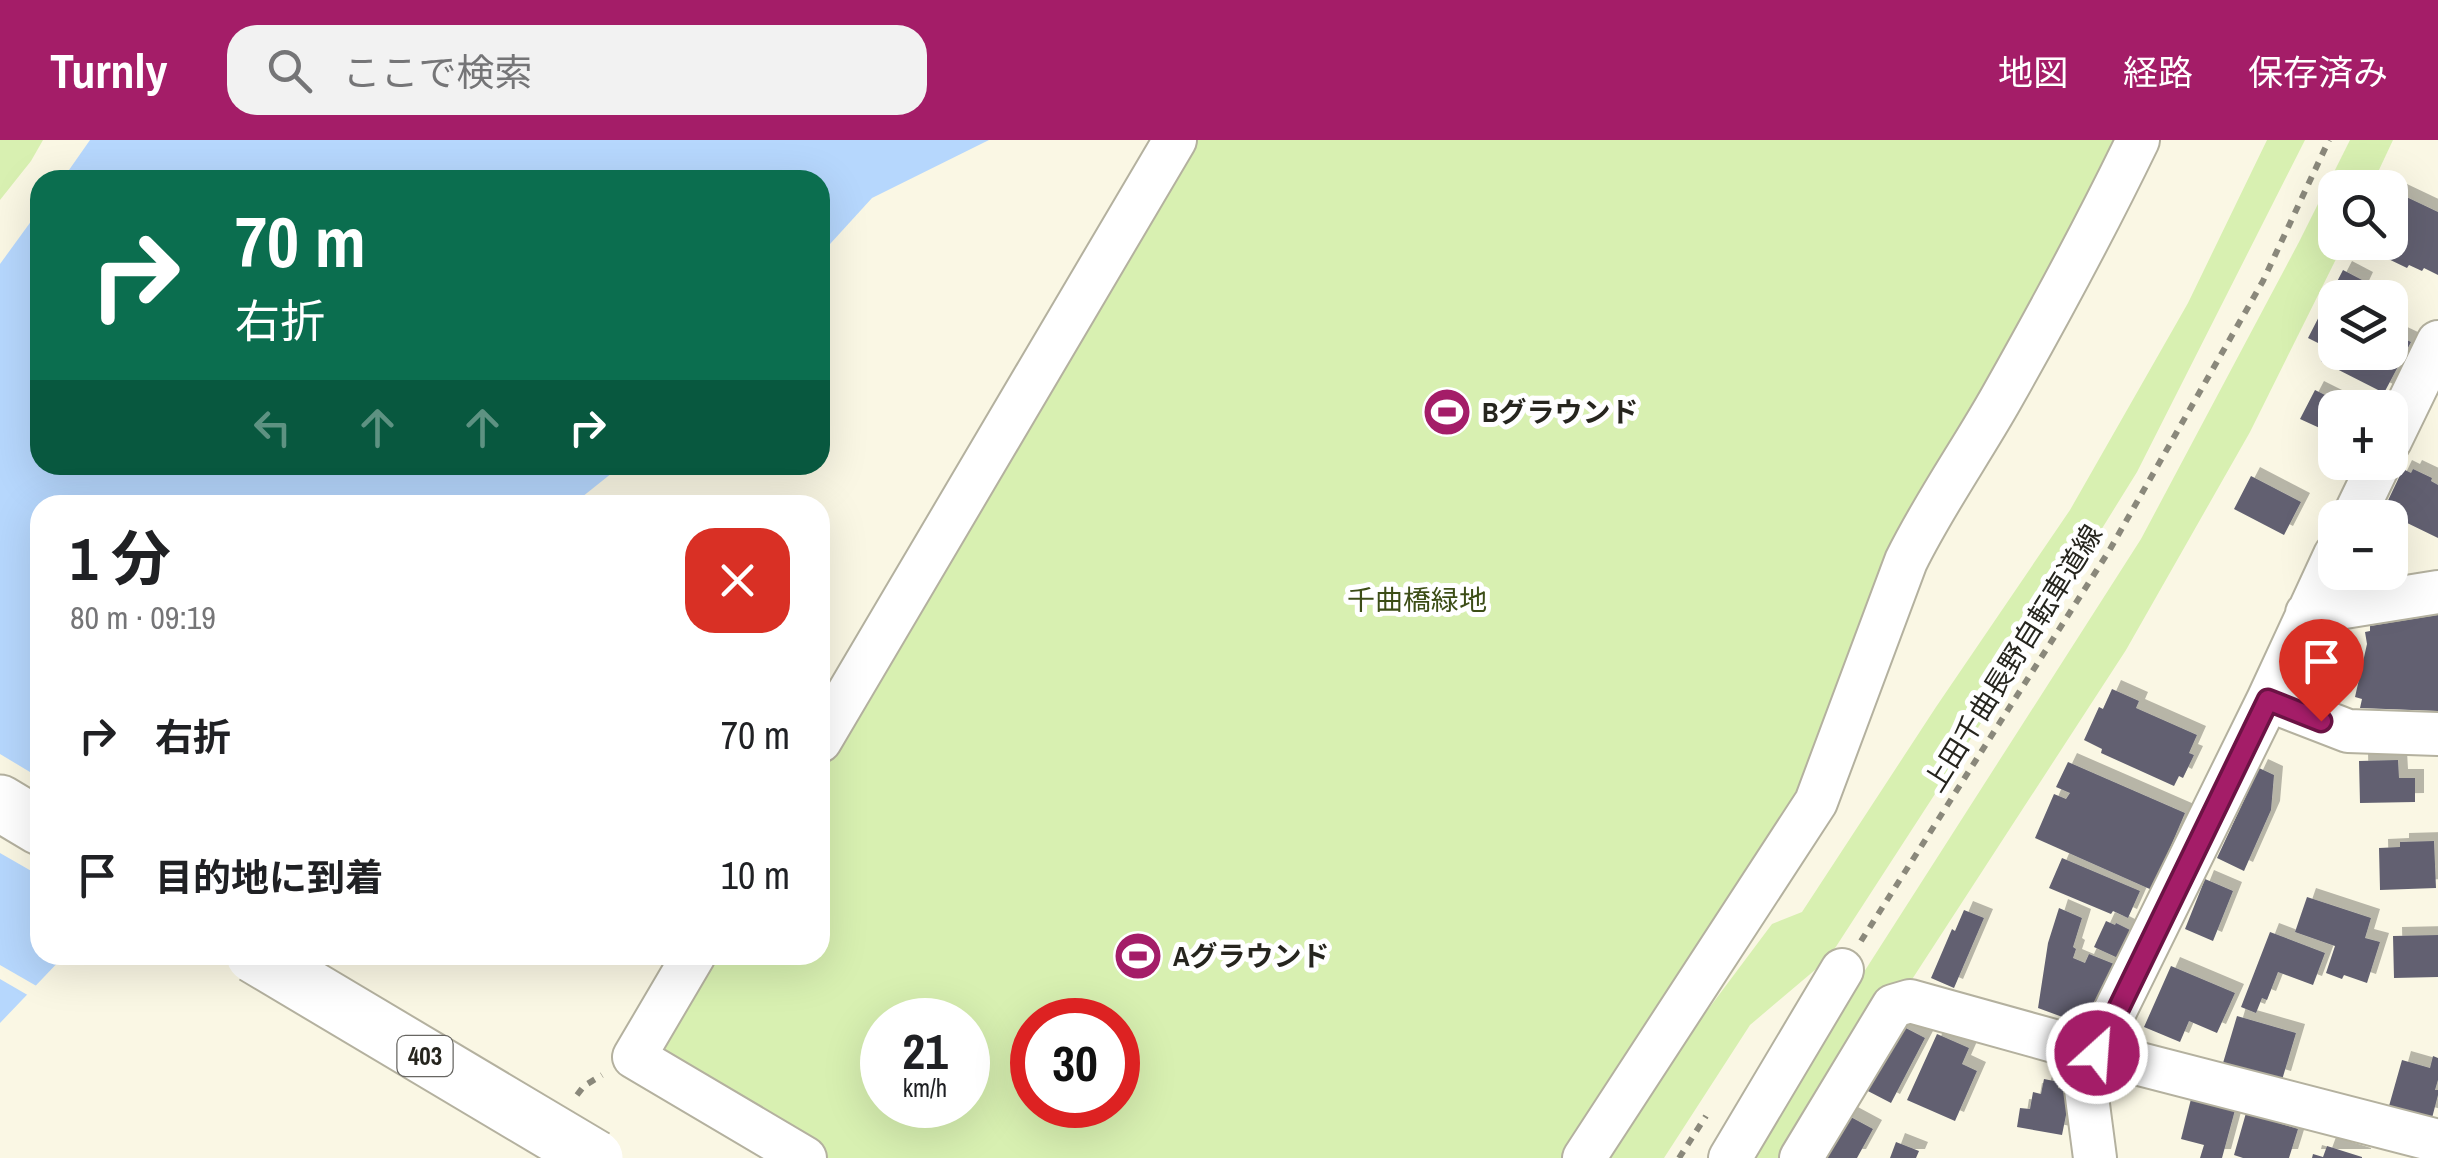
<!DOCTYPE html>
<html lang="ja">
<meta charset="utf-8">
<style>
:root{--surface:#fff;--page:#f2f2f2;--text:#202124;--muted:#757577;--accent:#a41d68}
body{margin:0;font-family:"Archivo Narrow","Noto Sans JP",sans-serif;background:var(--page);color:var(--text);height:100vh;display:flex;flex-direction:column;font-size:38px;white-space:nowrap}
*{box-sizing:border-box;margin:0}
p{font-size:32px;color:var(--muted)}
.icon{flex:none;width:55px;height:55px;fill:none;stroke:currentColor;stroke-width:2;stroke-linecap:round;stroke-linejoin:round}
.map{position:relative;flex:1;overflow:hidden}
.drawer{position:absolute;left:30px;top:355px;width:800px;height:470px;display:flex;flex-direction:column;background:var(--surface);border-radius:30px;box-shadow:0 10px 40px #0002}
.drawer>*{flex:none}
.hud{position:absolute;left:30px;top:30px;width:800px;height:305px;border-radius:30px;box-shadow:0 10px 40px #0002;background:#0b6e4f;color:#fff;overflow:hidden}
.tools{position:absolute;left:2318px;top:30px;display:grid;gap:20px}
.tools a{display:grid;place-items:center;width:90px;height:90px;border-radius:20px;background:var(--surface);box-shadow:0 10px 40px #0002;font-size:50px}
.speed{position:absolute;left:860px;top:858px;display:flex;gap:20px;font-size:50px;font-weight:700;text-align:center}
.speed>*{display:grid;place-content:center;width:130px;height:130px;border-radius:50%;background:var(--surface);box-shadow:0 10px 40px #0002;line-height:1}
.speed small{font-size:25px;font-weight:400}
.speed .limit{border:15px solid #d22;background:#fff;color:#111}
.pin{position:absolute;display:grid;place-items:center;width:85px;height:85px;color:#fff;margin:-102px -42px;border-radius:50% 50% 50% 0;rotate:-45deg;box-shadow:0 0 10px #0007}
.pin .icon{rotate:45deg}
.me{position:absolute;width:110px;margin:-55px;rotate:26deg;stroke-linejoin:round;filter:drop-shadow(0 0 8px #0008)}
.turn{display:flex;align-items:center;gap:35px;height:210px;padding:0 40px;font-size:45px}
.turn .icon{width:130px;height:130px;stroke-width:2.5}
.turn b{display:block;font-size:70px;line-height:85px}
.lanes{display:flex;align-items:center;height:95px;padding:0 40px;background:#0003;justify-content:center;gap:50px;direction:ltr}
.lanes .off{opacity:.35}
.round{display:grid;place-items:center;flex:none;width:105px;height:105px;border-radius:30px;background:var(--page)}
.overview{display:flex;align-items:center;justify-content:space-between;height:170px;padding:0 40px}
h1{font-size:60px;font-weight:700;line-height:75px}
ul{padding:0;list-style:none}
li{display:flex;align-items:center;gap:30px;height:140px;padding:0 40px}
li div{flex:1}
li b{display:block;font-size:38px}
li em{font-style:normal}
header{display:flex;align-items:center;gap:60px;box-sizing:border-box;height:140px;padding:0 50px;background:var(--accent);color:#fff}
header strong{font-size:48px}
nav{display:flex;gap:55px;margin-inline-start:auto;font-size:35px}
.search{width:700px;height:90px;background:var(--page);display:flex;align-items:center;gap:25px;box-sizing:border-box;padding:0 35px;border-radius:30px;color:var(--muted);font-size:38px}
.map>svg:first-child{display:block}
.green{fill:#d8f0b1;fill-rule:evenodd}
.water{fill:#b6d7fd}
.pier{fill:#faf7e4}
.building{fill:#626171;filter:url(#shadow)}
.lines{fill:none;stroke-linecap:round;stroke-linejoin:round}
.minor-casing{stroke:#b4b19f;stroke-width:46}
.highway-casing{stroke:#b4b19f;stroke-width:59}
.path{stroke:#8a887b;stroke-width:6;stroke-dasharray:8 8;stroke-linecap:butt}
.minor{stroke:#fff;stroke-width:42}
.highway{stroke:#fff;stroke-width:55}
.highway-bridge-casing{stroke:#b4b19f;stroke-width:59;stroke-linecap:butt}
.highway-bridge{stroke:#fff;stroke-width:55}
.route-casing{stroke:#6b1344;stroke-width:25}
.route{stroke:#a41d68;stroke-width:18}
.labels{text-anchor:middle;stroke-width:10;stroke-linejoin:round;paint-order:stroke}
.shield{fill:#fff;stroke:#676662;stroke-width:2.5}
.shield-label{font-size:25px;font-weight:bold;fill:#26251e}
.poi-label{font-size:28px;font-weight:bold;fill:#26251e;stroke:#fff;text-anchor:start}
.park-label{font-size:28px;fill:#3c4d16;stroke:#fff}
.street-label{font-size:28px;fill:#26251e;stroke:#fff}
</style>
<header>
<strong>Turnly</strong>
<div class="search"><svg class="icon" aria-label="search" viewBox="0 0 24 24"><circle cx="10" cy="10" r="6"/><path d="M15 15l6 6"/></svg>ここで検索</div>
<nav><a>地図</a><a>経路</a><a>保存済み</a></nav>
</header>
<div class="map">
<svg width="2438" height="1018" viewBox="0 0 2438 1018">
<defs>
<filter id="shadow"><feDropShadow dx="9" dy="-9" stdDeviation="0" flood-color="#0004"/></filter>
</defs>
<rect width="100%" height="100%" fill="#faf7e4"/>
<!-- green -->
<path class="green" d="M0 0H43L31 21 0 60Z
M1192 0H2123L1802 656 1565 1018H824L647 914 706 815H820V624ZM882 880H968V965H882ZM1032 880H1118V965H1032Z
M2267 0H2305L2137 332 1992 566 1828 819 1750 885 1664 1018H1601L1635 967 1772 784 1802 772 1936 567 2070 370 2188 163Z
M2350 0H2393L2371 47 2335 48V102L2344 103 2250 292 2126 510 1796 1018H1753L1848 857 2141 399 2299 102Z"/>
<!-- water -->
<path class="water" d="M90 0H989L872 58 820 115V40H62Z
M40 69V325H622L572 365H40V815H65L0 883V124Z"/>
<!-- pier -->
<path class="pier" d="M0 614 40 638V736L0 713Z
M0 825 40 848 31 857 0 839Z"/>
<!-- building -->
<path class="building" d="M2398 53 2438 72V135L2424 128 2422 131 2409 125 2407 128 2378 114 2380 108 2375 105 2376 102H2390V58L2396 60Z
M2343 130 2364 141 2356 158H2335V197L2332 195 2326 207 2308 198Z
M2390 192 2411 202 2384 253 2321 221 2328 208 2349 219 2353 212H2390Z
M2315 250 2351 268H2335V295L2300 279Z
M2403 329 2411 333 2413 329 2432 338 2431 341 2438 345V398L2401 380 2396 391 2390 388V378H2382L2384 374 2382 373Z
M2251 336 2301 362 2284 395 2234 369Z
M2438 475V571L2360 568 2362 559 2355 557 2367 504 2365 492 2370 491V486Z
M2112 549 2139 561 2136 568 2197 595 2189 613 2194 615 2183 638 2179 636 2174 646 2101 613 2102 609 2084 600 2099 567 2103 569Z
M2398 620 2399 638H2415V662L2360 663 2359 621Z
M2068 622 2185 673 2152 750 2035 698 2054 654 2066 659 2070 653 2056 647Z
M2259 628 2274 635 2271 670 2244 731 2217 718Z
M2434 701 2436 748 2380 750 2379 708 2400 707V702Z
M2062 718 2140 751 2128 778 2113 771 2111 774 2049 748Z
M2205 739 2233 751 2213 801 2185 789Z
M2307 757 2371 778 2365 798 2380 802 2367 843 2344 835 2342 839 2326 833 2335 806 2295 792Z
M2059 768 2082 778 2073 807 2076 809 2073 818 2085 823 2089 814 2114 824 2087 886 2038 868 2048 803Z
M1964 770 1984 778 1954 848 1931 838 1952 789 1955 791Z
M2106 781 2115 785 2116 783 2132 791 2118 818 2094 807Z
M2270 792 2325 813 2313 845 2278 832 2267 860 2262 858 2256 873 2241 867Z
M2438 795V837L2394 838 2393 796Z
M2171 826 2235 853 2217 893 2189 881 2180 902 2144 887Z
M2237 876 2296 893 2282 940 2223 923Z
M1898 884 1925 898 1891 963 1864 949Z
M1937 894 1969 908 1962 924 1977 931 1955 981 1907 960Z
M2433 916 2438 918V940L2435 950H2438V955L2432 978 2389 966 2402 920 2430 928Z
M2044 939 2059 942 2058 948 2071 950 2062 995 2017 987 2020 968 2030 969 2033 952 2041 954Z
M2191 959 2235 970 2222 1018H2200L2204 1005 2181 999Z
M2246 973 2298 989 2289 1018H2243L2234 1015Z
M1847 975 1873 989 1857 1018H1823Z
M1896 1002 1919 1011 1916 1018H1890Z
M2327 1006 2362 1017V1018H2312L2313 1014 2323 1017Z"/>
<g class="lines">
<!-- minor casing -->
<g class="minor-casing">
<path id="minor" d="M2390 301 2438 202
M2353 378 2380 322
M2307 473 2438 452
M2268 560 2348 591 2438 594
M820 601 1175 0
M694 815 634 917 805 1018
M1584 1018 1816 662 1906 421C1934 364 1971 312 2002 257 2050 172 2096 87 2138 0
M1730 1018 1842 830
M1801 1018 1893 866 1910 861 2097 913 2438 1001
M2095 1018 2084 934 2268 560 2335 415"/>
</g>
<!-- highway casing -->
<g class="highway-casing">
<path id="highway" d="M0 663 40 687"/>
</g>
<!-- path -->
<path class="path" d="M1861 801 2109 411 2263 141 2329 0
M577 955 584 946 602 935
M1679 1018 1706 976"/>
<!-- minor -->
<use href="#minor" class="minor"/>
<!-- highway -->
<use href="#highway" class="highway"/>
<!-- highway-bridge casing -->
<g class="highway-bridge-casing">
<path id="highway-bridge" d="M254 815 595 1018"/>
</g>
<!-- highway-bridge -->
<use href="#highway-bridge" class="highway-bridge"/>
</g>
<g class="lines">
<!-- route casing -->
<g class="route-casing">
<path id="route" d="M2097 913 2268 560 2321 581"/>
</g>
<!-- route -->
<use href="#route" class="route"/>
</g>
<!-- icons -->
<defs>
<g id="stadium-disc" transform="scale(2.5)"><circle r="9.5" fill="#a41d68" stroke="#fff"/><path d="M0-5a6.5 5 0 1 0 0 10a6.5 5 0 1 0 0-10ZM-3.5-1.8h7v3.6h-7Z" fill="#fff"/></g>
</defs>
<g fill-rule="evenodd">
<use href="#stadium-disc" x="1447" y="272"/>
<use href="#stadium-disc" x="1138" y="816"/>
</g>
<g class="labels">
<!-- shield labels -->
<rect class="shield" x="397.5" y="896" width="55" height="40" rx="8"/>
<g class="shield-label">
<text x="425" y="925">403</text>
</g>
<!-- poi labels -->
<g class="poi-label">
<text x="1482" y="282">Bグラウンド</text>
<text x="1173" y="826">Aグラウンド</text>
</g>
<!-- park labels -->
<g class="park-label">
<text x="1417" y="470">千曲橋緑地</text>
</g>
<!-- street labels -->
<g class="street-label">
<text transform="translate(2013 518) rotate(-58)" y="10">上田千曲長野自転車道線</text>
</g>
</g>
</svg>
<div class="tools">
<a><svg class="icon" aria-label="search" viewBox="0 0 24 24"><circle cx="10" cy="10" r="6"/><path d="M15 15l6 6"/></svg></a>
<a><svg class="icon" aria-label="layers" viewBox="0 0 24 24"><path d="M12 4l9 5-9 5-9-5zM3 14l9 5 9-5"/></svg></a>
<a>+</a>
<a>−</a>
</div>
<div class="speed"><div>21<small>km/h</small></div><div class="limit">30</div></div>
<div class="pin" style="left:2321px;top:581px;background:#d93025"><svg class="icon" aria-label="arrive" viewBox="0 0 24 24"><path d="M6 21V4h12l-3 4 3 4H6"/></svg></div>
<svg class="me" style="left:2097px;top:913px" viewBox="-20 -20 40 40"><circle r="17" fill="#a41d68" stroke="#fff" stroke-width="3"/><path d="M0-11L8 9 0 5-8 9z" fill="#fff"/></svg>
<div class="hud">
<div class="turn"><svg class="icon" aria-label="right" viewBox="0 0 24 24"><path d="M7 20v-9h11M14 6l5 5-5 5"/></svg><div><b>70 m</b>右折</div></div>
<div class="lanes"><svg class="icon off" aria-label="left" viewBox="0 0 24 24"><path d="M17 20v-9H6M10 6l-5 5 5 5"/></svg><svg class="icon off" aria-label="ahead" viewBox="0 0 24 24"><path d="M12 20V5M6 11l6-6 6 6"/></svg><svg class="icon off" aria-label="ahead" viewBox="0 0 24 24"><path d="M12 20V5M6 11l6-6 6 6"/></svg><svg class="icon" aria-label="right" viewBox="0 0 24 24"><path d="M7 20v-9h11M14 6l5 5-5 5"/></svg></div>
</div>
<section class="drawer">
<div class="overview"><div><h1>1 分</h1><p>80 m · 09:19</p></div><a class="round" style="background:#d93025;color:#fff"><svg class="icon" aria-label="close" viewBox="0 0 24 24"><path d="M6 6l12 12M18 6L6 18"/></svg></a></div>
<ul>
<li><svg class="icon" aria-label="right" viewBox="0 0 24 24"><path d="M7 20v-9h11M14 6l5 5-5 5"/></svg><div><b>右折</b></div><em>70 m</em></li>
<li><svg class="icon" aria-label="arrive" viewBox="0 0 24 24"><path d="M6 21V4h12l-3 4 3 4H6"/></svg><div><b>目的地に到着</b></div><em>10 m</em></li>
</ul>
</section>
</div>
